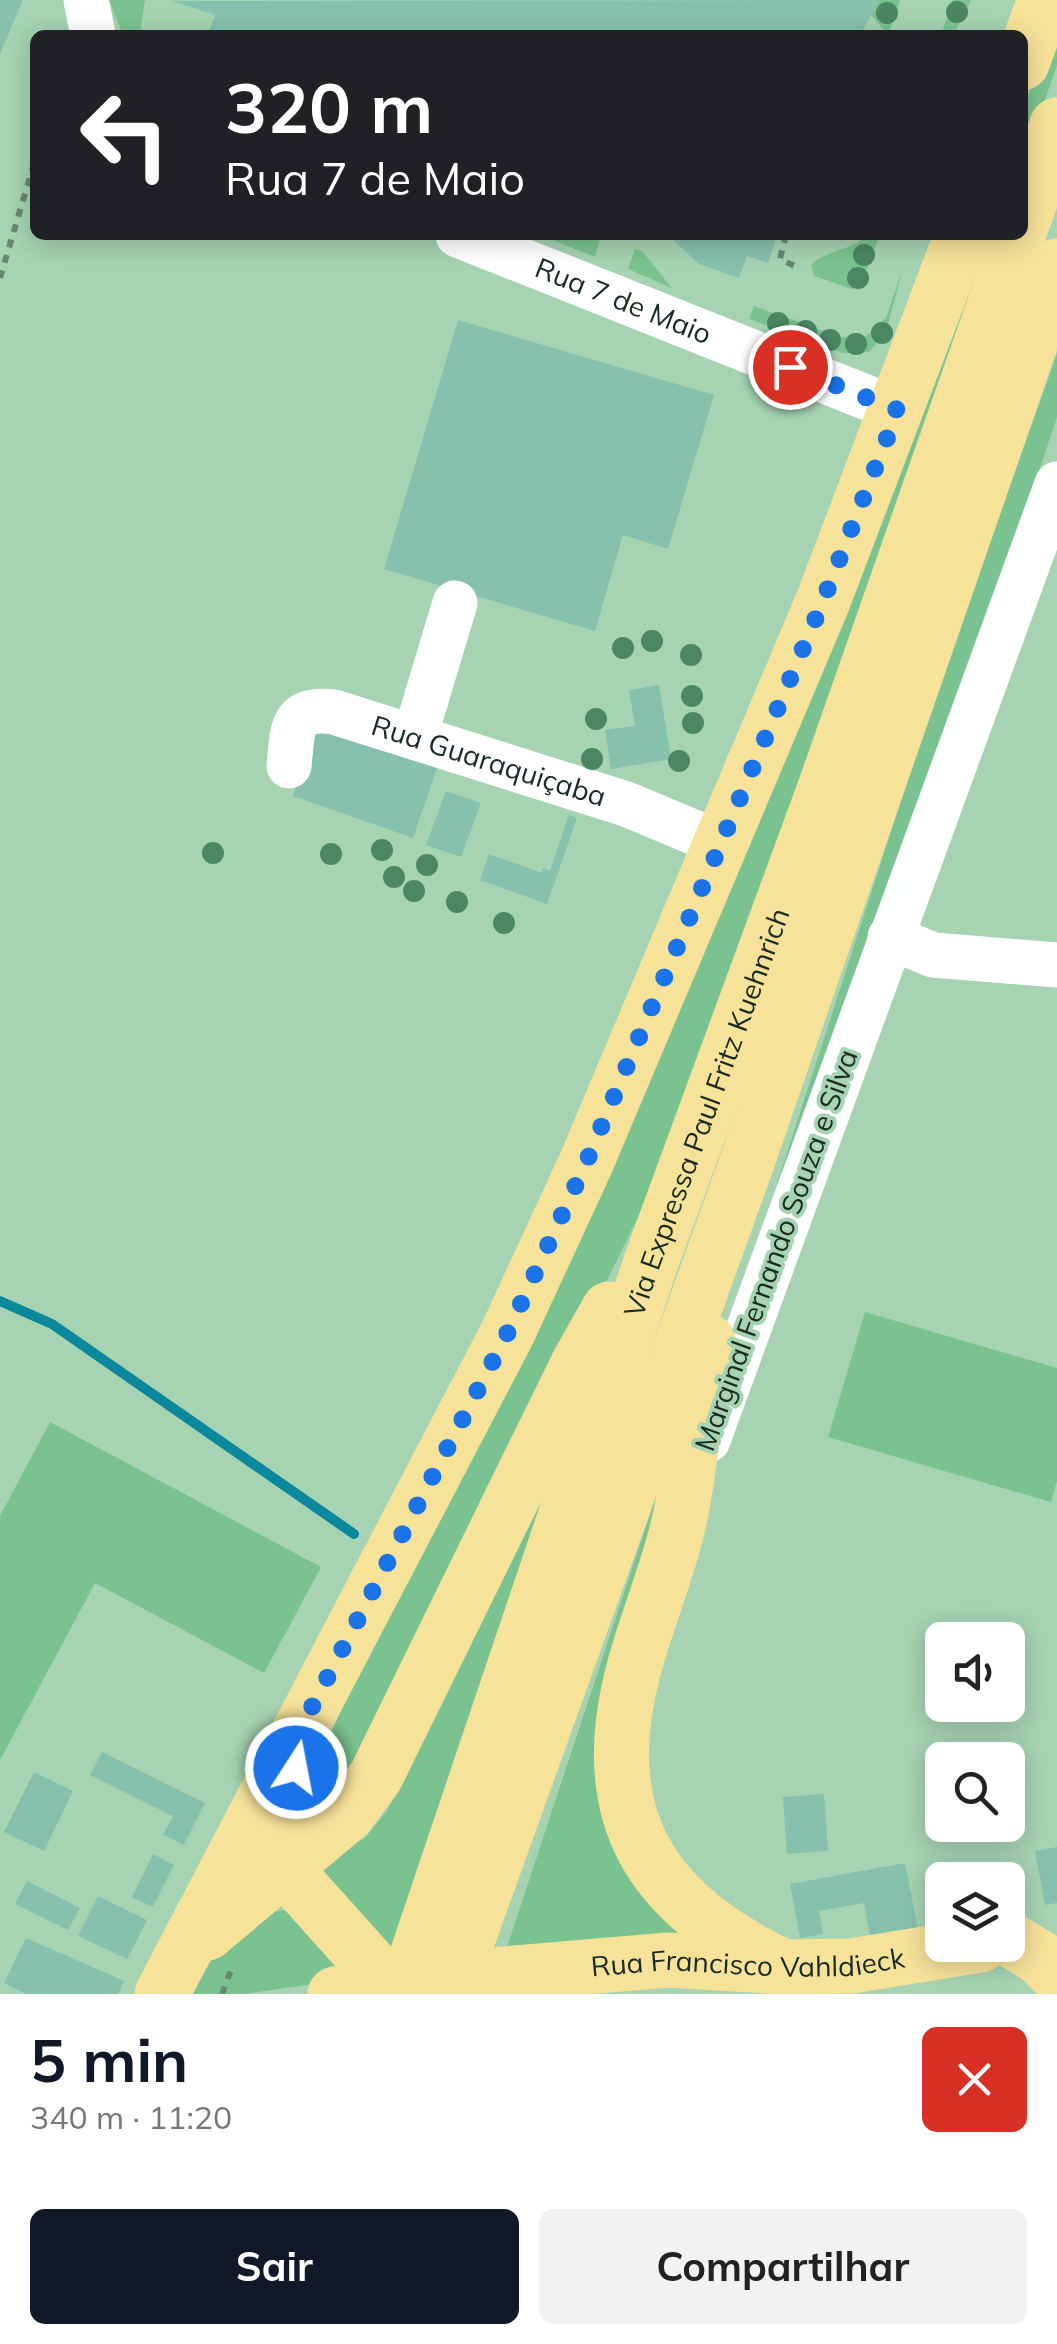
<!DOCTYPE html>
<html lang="pt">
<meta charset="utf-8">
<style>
:root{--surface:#fff;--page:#f2f2f2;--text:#222;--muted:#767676;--accent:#111827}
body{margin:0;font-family:Mulish,sans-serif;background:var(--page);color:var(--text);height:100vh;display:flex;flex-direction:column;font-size:38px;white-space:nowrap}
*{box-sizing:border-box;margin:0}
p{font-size:32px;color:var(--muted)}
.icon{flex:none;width:55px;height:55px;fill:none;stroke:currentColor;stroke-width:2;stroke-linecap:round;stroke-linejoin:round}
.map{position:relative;height:1994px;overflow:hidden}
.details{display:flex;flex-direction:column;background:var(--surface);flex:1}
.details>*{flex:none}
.banner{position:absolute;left:30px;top:30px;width:998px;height:210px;border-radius:15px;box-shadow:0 5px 25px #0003;background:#202124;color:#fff;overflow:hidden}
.tools{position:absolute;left:925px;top:1622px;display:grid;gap:20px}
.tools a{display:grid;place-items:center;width:100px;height:100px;border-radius:15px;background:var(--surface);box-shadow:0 5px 25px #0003;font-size:50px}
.pin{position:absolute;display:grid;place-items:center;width:85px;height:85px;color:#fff;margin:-42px;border:5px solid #fff;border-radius:50%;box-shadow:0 2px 10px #0007}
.me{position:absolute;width:110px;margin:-55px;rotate:11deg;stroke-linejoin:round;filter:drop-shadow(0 0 8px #0008)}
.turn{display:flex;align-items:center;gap:35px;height:210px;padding:0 30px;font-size:45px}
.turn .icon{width:130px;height:130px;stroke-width:2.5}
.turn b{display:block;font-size:70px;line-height:85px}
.round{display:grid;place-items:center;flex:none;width:105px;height:105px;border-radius:15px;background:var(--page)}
.summary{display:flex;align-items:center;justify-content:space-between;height:170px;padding:0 30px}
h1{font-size:60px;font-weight:700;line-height:75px;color:var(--accent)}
.action{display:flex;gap:20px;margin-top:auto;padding:20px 30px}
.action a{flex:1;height:115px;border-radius:15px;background:var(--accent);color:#fff;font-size:40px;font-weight:700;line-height:115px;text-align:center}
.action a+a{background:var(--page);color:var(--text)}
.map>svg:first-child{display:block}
.green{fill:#7ac390}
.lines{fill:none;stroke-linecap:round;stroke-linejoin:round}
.stream{stroke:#0b889b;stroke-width:10}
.building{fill:#86c1ae}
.path{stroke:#678870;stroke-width:6;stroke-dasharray:8 8;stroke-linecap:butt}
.minor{stroke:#fff;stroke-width:45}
.major{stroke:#f7e29a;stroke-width:55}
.tree{fill:#4b8763}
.route{stroke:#1a73e8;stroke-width:18;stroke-dasharray:0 32.4}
.labels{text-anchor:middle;stroke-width:8;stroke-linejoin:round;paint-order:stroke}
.street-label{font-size:28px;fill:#192b1e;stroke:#a6d3b2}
</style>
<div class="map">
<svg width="1057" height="1994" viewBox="0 0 1057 1994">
<rect width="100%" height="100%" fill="#a6d3b2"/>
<!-- green -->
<path class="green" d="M109 0H145L140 35H123Z
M880 0H900L888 35 871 15Z
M953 0H971L953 35H941Z
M1057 12V65L1023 163V110Z
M540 235H598L601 236 595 257Z
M867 235H880L861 284 852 289 814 276 811 265C825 250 852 251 867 235Z
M978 235H997L790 820 642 1209 373 1756 310 1834 321 1760 341 1710Z
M635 249 642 251 672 288 628 269Z
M903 268 886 332 869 352 843 353 749 319 754 306 840 337 866 336 886 318Z
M1057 354V417L1036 480 729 1332 935 696Z
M865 1312 1057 1368V1481L1051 1502 828 1437Z
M50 1422 321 1567 264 1673 95 1583 0 1760V1516Z
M579 1426 391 1954 322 1873 328 1855 364 1839 387 1811Z
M661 1481 627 1865 645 1900 693 1941 504 1956Z
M290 1910 355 1978 244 1994H191C212 1955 241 1911 290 1910Z"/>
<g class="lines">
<!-- stream -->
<path class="stream" d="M0 1301 52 1324 354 1534"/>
</g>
<!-- building -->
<path class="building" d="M0 0H23L0 54Z
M880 0 860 35H208L215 15 172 1Z
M668 235H777L768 263 747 256 739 278 699 264Z
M458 320 714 395 668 549 623 535 595 631 384 569Z
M659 685 671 759 611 769 605 730 635 726 629 690Z
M319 723 438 765 413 838 293 796Z
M446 791 481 803 461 857 426 845Z
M569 815 577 818 547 904 480 880 489 854 542 873 543 868 550 871Z
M102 1752 205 1803 184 1845 163 1835 173 1816 90 1775Z
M34 1772 73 1791 44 1851 4 1832Z
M824 1794 828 1851 787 1854 783 1797Z
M1057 1847V1903L1045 1905 1035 1851Z
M153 1854 174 1865 153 1907 132 1897Z
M905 1863 919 1935 871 1943 864 1903 819 1911 823 1934 800 1938 790 1884Z
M27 1881 80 1908 68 1930 15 1904Z
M98 1896 147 1920 127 1959 78 1936Z
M26 1938 124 1981 118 1994H26L4 1983Z"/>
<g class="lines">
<!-- path -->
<path class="path" d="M786 235 780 259 801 269
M0 278 35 160
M222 1994 232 1967"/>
<!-- minor -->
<g class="minor">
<path d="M86 0 93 35"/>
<path id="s1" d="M458 235 898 410"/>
<path d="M415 736 455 603"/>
<path id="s2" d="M289 766C293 730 289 706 334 712L626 804 722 844"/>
<path d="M890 937 933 955 1057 965"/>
<path d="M708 1440 1057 484"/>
</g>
<!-- major -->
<g class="major">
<path d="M1022 63 1045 0"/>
<path d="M1022 224 1057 125"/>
<path d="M708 1341C695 1400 692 1462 679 1522 668 1571 647 1619 634 1668 594 1816 650 1904 784 1967"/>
<path d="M289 1831 285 1869 388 1984"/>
<path d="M207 1933 347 1815 376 1776 579 1362 609 1309"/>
<path d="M1009 1939 1039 1957 1057 1975"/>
<path d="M162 1994 507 1334 586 1163 823 601 962 235"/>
<path id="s3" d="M335 1994 388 1984 668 1960 784 1967 851 1966 980 1945"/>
<path id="s4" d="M404 1994 651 1262 825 788 1019 235"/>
<path d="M448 1994 747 1162 1057 266"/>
</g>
</g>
<!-- trees -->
<g class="tree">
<circle cx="957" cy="12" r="11"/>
<circle cx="887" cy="13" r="11"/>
<circle cx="864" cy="255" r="11"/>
<circle cx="858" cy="278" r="11"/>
<circle cx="778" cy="323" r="11"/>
<circle cx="806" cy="331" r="11"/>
<circle cx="882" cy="333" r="11"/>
<circle cx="830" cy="340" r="11"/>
<circle cx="856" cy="344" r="11"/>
<circle cx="652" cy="641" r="11"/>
<circle cx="623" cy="648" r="11"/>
<circle cx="691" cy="655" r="11"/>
<circle cx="692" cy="696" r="11"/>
<circle cx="596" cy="719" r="11"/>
<circle cx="693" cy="723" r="11"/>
<circle cx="592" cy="759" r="11"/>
<circle cx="679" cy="761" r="11"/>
<circle cx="382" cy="850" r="11"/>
<circle cx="213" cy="853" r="11"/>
<circle cx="331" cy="854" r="11"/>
<circle cx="427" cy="865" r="11"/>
<circle cx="394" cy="877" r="11"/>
<circle cx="414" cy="891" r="11"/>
<circle cx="457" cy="902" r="11"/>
<circle cx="504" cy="923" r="11"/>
</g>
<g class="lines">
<!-- route -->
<path class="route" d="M296 1768 300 1730 507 1334 586 1163 823 601 898 410 790 367"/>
</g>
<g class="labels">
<!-- street labels -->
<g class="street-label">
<text dy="10" stroke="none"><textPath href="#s1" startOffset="178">Rua 7 de Maio</textPath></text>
<text dy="10" stroke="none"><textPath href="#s2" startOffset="248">Rua Guaraquiçaba</textPath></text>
<text dy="10" stroke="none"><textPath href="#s4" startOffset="932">Via Expressa Paul Fritz Kuehnrich</textPath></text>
<text transform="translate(776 1250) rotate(-70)" y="10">Marginal Fernando Souza e Silva</text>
<text dy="10" stroke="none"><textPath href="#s3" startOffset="415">Rua Francisco Vahldieck</textPath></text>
</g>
</g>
</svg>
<div class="tools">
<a><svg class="icon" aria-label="sound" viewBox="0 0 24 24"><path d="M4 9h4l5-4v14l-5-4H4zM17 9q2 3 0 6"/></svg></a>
<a><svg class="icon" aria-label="search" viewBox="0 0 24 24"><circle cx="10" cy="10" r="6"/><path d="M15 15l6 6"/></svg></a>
<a><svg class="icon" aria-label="layers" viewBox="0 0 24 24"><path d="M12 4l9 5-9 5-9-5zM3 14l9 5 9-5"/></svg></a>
</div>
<div class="pin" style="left:790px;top:367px;background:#d93025"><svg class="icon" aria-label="arrive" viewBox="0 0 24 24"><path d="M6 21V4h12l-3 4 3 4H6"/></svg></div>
<svg class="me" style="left:296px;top:1768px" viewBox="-20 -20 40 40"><circle r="17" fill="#1a73e8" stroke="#fff" stroke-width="3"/><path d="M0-11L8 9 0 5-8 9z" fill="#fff"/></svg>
<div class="banner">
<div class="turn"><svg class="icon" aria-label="left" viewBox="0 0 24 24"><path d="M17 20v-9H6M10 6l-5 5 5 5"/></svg><div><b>320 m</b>Rua 7 de Maio</div></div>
</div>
</div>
<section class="details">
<div class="summary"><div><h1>5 min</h1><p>340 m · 11:20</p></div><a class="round" style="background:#d93025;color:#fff"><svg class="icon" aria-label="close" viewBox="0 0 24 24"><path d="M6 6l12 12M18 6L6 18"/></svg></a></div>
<div class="action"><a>Sair</a><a>Compartilhar</a></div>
</section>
